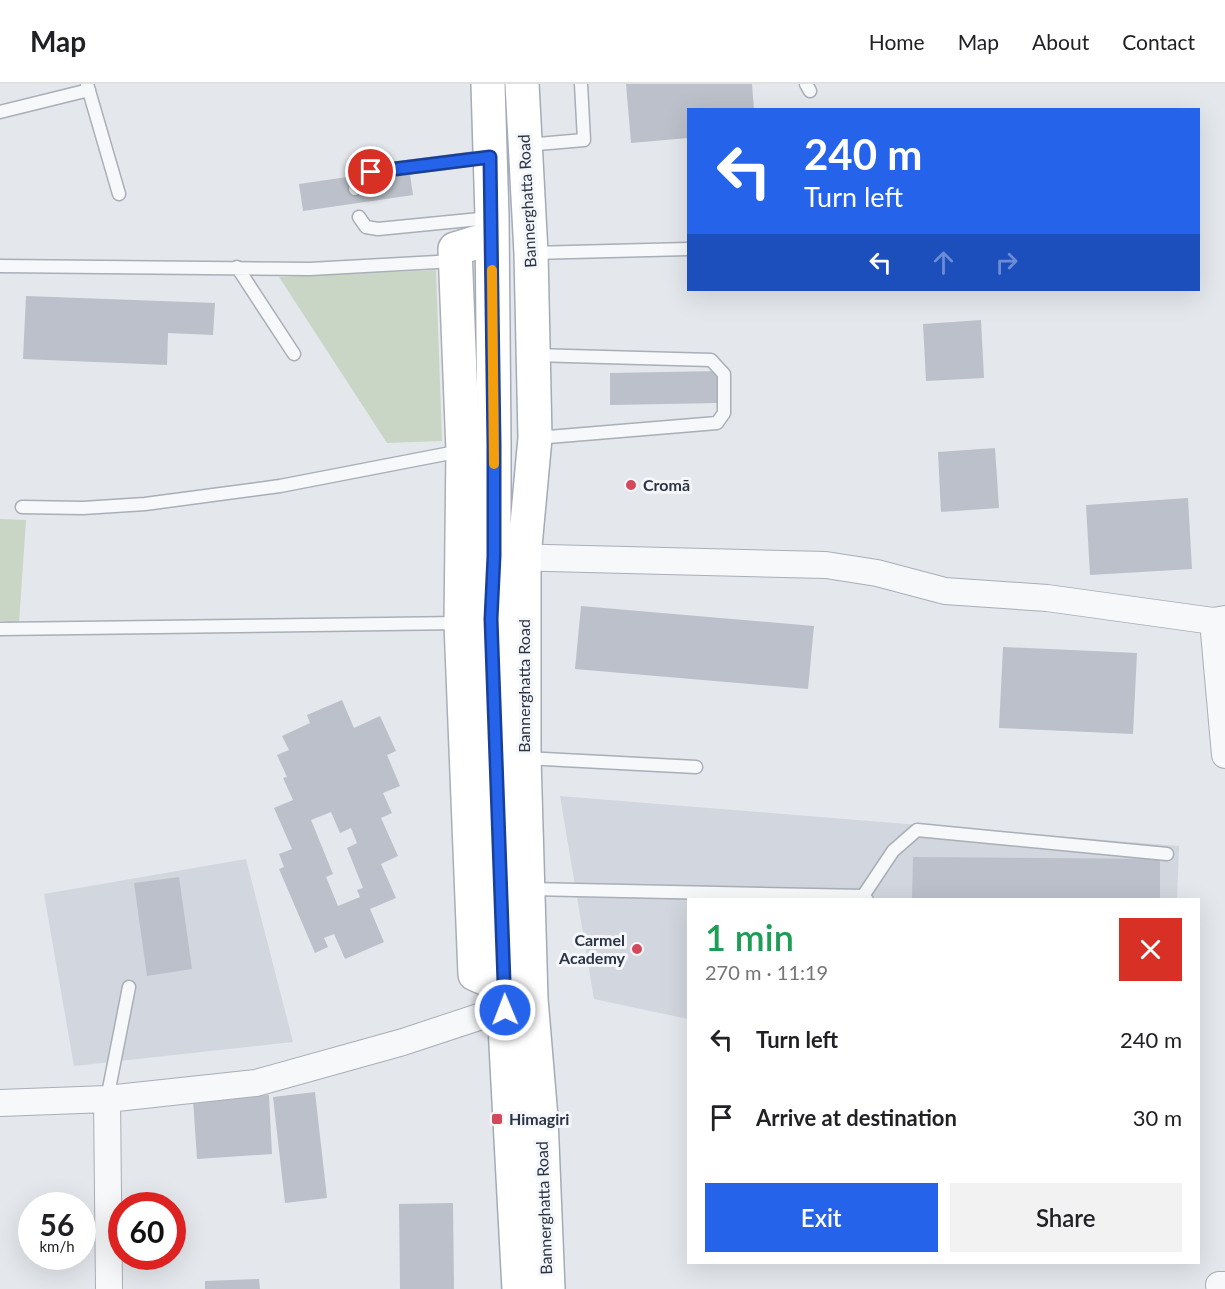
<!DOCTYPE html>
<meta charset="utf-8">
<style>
:root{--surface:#fff;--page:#f2f2f2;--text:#202124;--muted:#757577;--line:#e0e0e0;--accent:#2563eb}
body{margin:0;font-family:Lato,sans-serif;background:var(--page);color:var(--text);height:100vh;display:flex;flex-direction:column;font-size:22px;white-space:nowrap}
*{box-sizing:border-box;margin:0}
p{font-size:20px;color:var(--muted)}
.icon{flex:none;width:33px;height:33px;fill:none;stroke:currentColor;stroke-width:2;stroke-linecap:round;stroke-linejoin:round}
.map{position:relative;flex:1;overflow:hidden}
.side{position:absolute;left:687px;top:814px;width:513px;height:366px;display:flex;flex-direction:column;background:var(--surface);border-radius:0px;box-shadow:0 6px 24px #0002}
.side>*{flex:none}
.guide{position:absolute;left:687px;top:24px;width:513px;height:183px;border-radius:0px;box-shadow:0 6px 24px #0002;background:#2563eb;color:#fff;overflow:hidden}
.speed{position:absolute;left:18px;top:1108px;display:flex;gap:12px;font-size:30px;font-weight:700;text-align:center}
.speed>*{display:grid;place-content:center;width:78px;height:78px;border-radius:50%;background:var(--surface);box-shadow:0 6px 24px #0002;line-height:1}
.speed small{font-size:15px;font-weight:400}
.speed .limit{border:9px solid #d22;background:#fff;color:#111}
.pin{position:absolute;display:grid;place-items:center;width:51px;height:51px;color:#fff;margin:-26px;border:3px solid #fff;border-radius:50%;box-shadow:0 2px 6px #0007}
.me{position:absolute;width:66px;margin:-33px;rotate:359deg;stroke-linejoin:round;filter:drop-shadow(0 0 4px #0008)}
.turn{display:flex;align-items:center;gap:21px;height:126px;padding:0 18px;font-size:27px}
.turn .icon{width:78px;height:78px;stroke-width:2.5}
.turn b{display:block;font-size:42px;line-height:51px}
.lanes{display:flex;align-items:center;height:57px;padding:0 18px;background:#0003;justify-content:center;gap:30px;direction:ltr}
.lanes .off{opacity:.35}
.round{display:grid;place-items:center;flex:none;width:63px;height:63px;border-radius:0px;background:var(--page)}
.overview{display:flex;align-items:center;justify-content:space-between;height:102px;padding:0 18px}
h1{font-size:36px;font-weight:600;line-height:45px;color:#1e9e55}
.cta{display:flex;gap:12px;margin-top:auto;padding:12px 18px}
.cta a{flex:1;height:69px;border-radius:0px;background:var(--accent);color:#fff;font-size:24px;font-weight:600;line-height:69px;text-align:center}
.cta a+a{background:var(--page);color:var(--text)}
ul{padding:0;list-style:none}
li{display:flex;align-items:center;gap:18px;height:78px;padding:0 18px}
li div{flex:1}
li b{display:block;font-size:22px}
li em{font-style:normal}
header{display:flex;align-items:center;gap:36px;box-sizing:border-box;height:84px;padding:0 30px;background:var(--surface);border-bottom:2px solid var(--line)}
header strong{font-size:28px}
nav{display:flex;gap:33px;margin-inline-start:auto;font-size:21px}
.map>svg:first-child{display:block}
.built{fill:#d2d6de}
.green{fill:#c9d6c5}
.building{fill:#bbc0ca;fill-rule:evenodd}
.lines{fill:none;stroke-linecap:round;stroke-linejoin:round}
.lane-casing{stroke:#a9aeb7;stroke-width:15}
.street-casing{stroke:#a9aeb7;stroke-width:28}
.secondary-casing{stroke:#a9aeb7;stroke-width:36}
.primary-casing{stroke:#a3abb8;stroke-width:36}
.lane{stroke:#f7f8fa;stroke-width:12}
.street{stroke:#f7f8fa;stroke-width:26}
.secondary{stroke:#fff;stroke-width:33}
.primary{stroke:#fff;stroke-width:33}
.route-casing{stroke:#184099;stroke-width:15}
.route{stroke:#2563eb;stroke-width:10}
.slow{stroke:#f59e0b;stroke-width:10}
.poi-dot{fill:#d1495b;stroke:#f4f6f9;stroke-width:2}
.labels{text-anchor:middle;stroke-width:6;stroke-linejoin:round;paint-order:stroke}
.street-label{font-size:16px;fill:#2b3445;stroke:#f4f6f9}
.poi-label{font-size:16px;font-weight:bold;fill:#2b3445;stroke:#f4f6f9;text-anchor:start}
</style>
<header>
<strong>Map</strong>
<nav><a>Home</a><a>Map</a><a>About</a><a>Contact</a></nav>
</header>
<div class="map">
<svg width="1225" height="1205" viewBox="0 0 1225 1205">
<rect width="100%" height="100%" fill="#e4e7ec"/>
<!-- built -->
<path class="built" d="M560 712 1179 762 1177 816H688V935L594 915Z
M246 775 293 958 74 982 44 810Z"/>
<!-- green -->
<path class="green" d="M436 186 442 357 387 359 279 193Z
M0 435 26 436 19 539 0 537Z"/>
<!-- building -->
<path class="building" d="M626 0H752L754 26H688V54L631 59Z
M409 84 413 111 303 127 299 100Z
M26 212 215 219 213 251 168 249 167 281 23 275Z
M981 236 984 294 926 297 923 240Z
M719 287V319L610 321V289Z
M995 364 999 424 941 428 938 368Z
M1188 414 1192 485 1090 491 1086 421Z
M581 522 814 542 808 605 575 585Z
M1003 563 1137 569 1133 650 999 644Z
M342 616 354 644 380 632 396 667 387 671 400 702 383 709 392 729 381 734 398 772 381 780 396 814 370 825 384 858 345 875 334 850 324 854 328 863 315 869 279 785 284 783 279 770 292 765 274 724 293 716 283 694 287 693 277 671 289 666 282 652 310 639 307 631ZM331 728 340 749 351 744 357 759 347 764 363 804 357 806 360 813 338 822 326 793 333 790 311 736Z
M913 773 1160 775V816H912Z
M179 793 192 885 147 892 134 799Z
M315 1008 327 1114 285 1119 273 1013Z
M269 1011 272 1070 197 1075 193 1015Z
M453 1119 454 1205H400L399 1120Z
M259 1195 260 1205H205V1197Z"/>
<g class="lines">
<!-- lane casing -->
<g class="lane-casing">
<path id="lane" d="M87 0 119 110
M806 0 810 7
M0 28 89 6
M526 61 584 56 581 0
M355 105 360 94 371 88 488 73
M359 133 366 143 378 145 490 134
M532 169 688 165
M0 182 310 185 455 177
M237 183 294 270
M533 271 711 276 724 290V329L717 339 536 354
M22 423 83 424 145 420 280 402 461 367
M0 545 461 539
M525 674 696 683
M530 805 863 812 867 816
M863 812 893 767 917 746 1167 770
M107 1015 129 903"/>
</g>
<!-- street casing -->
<g class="street-casing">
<path id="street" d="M507 473 826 481 877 489 945 507 1047 514 1213 537 1225 535
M1213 537 1225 671
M107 1015 109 1205
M0 1019 107 1015 256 999 403 958 521 919
M1219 1201H1225"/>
</g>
<!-- secondary casing -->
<g class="secondary-casing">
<path id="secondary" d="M491 154 455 165 463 366 461 539 475 890 505 903"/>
</g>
<!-- primary casing -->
<g class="primary-casing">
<path id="primary" d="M488 0 492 133 494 361V473L491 535 492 618 506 961 519 1205
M522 0 531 169 535 354 524 473V674L531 915 541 1034 548 1205"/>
</g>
<!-- lane -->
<use href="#lane" class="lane"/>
<!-- street -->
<use href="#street" class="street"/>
<!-- secondary -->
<use href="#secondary" class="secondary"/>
<!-- primary -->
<use href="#primary" class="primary"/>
</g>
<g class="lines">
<!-- route casing -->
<g class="route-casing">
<path id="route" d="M371 88 490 73 494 361V472L491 535 505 926"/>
</g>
<!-- route -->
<use href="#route" class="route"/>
<!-- slow -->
<path class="slow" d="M492 186 494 380"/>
</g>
<!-- markers -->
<g class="poi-dot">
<circle cx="631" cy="401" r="6"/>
<circle cx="637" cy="865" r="6"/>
<rect x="491" y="1029" width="12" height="12" rx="3"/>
</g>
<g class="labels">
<!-- street labels -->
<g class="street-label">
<text transform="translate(527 117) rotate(-93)" y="6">Bannerghatta Road</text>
<text transform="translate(524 602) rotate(-90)" y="6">Bannerghatta Road</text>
<text transform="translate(544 1124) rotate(-92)" y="6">Bannerghatta Road</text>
</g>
<!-- poi labels -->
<g class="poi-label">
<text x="643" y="407">Cromā</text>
<text x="625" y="862" text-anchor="end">Carmel<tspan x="625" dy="18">Academy</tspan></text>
<text x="509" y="1041">Himagiri</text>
</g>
</g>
</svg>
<div class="speed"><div>56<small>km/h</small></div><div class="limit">60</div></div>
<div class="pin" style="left:371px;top:88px;background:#d93025"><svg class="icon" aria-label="arrive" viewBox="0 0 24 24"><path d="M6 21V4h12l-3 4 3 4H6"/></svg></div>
<svg class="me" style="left:505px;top:926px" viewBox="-20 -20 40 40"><circle r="17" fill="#2563eb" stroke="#fff" stroke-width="3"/><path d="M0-11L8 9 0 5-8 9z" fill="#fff"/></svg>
<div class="guide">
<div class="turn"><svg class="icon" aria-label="left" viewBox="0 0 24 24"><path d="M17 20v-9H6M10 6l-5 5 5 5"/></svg><div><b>240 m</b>Turn left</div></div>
<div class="lanes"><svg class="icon" aria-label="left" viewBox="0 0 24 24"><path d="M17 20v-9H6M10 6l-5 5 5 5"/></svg><svg class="icon off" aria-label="ahead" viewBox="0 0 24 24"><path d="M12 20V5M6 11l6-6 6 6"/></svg><svg class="icon off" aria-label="right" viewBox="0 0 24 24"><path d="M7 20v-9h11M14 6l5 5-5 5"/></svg></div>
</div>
<section class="side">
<div class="overview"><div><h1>1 min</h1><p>270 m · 11:19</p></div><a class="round" style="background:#d93025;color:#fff"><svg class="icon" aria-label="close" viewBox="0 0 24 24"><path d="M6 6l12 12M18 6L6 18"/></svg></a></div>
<ul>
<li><svg class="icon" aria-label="left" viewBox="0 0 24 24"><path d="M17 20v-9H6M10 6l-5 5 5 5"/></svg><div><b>Turn left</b></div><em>240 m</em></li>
<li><svg class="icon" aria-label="arrive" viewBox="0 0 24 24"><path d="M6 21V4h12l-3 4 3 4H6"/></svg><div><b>Arrive at destination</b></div><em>30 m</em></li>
</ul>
<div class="cta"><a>Exit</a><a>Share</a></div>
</section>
</div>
